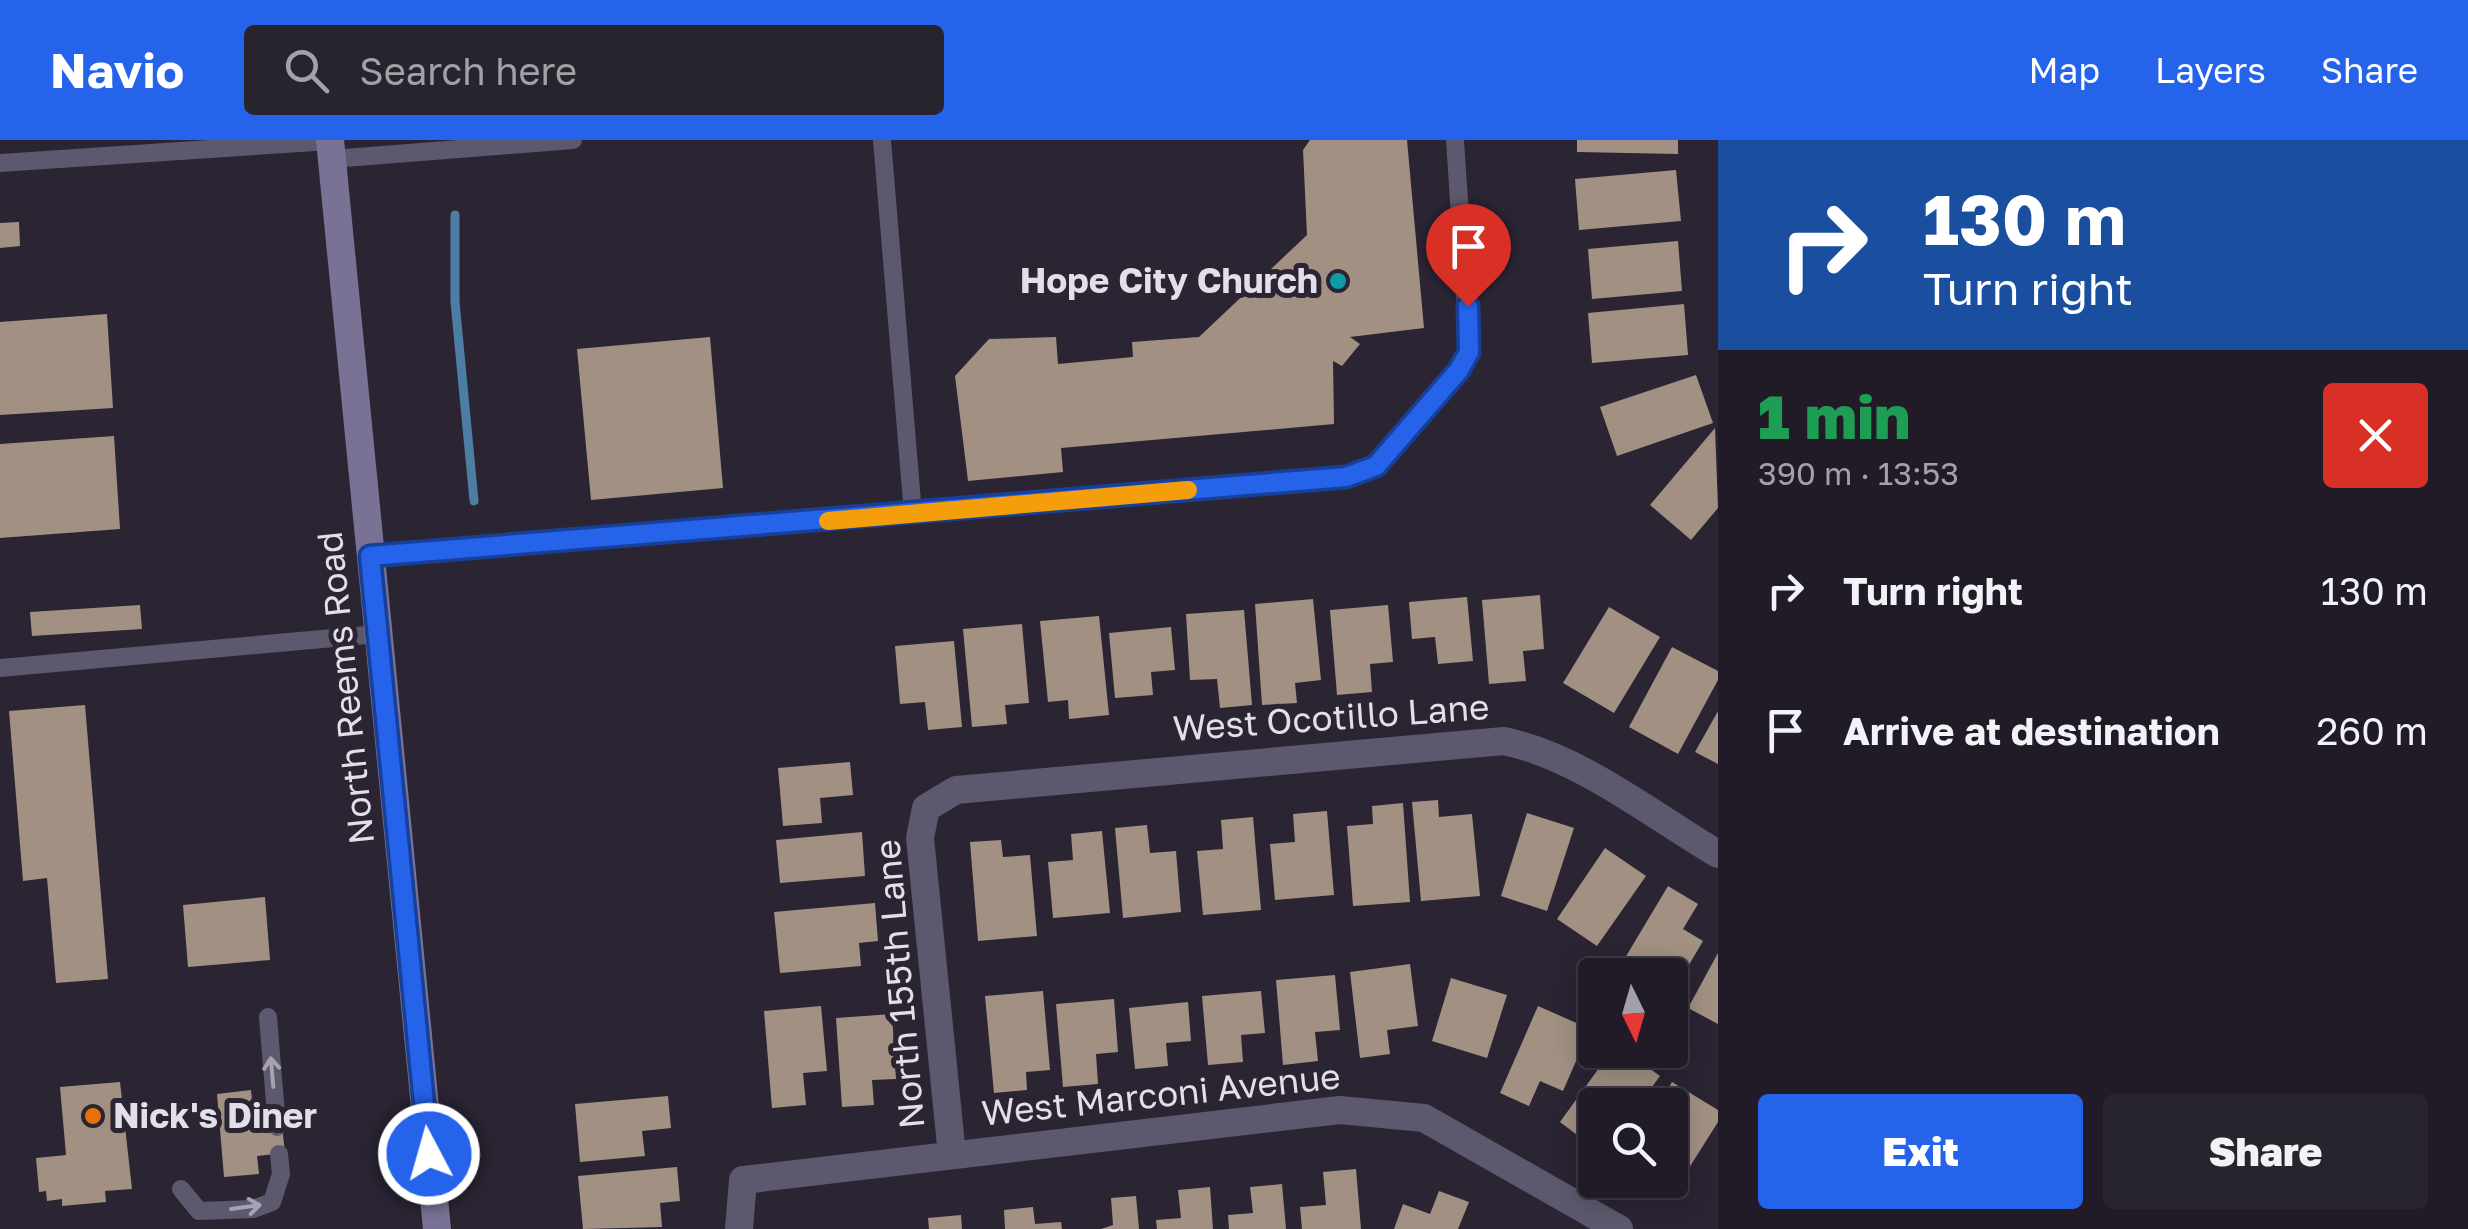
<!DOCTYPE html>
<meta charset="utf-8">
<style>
:root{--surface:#201b26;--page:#28242e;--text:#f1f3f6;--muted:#a2a1a7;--line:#3d3943;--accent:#2563eb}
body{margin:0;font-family:"Golos Text",sans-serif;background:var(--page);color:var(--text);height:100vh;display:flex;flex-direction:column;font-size:38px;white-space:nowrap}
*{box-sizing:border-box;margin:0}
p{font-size:32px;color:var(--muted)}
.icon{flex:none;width:55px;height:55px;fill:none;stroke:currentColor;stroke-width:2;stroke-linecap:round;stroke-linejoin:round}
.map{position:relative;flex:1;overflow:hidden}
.panel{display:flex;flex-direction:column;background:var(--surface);width:750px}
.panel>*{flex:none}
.banner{background:#1a4fa0;color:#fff;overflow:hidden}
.needle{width:65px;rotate:175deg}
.fabs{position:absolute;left:1578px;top:818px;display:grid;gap:20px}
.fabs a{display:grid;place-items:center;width:110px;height:110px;border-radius:10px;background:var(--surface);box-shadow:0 5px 25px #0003,0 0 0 2px var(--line);font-size:50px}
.pin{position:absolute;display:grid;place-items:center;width:85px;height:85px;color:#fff;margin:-102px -42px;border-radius:50% 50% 50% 0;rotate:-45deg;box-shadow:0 0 10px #0007}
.pin .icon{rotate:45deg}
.me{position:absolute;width:110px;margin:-55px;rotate:354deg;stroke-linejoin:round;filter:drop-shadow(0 0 8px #0008)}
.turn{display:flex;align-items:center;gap:35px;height:210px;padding:0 40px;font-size:45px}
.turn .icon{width:130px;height:130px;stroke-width:2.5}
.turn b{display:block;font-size:70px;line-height:85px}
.round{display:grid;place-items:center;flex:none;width:105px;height:105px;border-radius:10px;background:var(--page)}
.overview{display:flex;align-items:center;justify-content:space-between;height:170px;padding:0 40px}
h1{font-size:60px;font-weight:800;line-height:75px;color:#1e9e55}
.button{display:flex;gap:20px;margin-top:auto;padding:20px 40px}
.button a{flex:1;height:115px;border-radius:10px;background:var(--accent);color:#fff;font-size:40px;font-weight:800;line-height:115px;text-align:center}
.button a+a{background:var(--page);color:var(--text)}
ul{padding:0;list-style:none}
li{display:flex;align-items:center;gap:30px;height:140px;padding:0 40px}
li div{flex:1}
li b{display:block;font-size:38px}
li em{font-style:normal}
header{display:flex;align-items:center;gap:60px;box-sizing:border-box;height:140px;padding:0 50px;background:var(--accent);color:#fff}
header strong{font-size:48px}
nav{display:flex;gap:55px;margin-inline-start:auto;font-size:35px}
.search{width:700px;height:90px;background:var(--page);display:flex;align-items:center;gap:25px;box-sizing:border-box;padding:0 35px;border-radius:10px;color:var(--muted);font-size:38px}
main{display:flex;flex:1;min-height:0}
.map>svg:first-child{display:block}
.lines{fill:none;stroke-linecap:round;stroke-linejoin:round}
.stream{stroke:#4c7ea3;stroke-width:9}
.building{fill:#a29183}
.service{stroke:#5c586d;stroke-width:18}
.minor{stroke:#5c586d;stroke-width:28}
.secondary{stroke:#7a7295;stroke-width:28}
.oneway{stroke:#a6a2b1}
.route-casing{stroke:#184099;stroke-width:25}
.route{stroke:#2563eb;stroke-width:18}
.slow{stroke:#f59e0b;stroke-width:18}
.culture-dot{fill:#0f9aa8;stroke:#2a2433;stroke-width:4}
.food-dot{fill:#e8710a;stroke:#2a2433;stroke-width:4}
.labels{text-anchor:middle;stroke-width:10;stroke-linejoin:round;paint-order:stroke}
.poi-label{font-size:35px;font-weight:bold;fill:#e2dfe9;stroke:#2a2433;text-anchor:end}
.street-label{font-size:35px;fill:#e2dfe9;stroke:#2a2433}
</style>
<header>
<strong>Navio</strong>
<div class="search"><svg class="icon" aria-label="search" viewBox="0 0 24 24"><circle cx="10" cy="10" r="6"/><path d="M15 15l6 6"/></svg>Search here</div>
<nav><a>Map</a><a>Layers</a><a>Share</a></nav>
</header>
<main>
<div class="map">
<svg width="1718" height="1089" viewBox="0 0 1718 1089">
<rect width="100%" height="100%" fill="#2a2433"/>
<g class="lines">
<!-- stream -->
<path class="stream" d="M455 75V162L474 361"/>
</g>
<!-- building -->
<path class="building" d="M1310 0H1407L1424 188 1350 197 1360 204 1342 226 1333 221 1334 284 1061 308 1063 332 968 341 955 236 989 199 1056 197 1058 224 1133 217 1132 202 1199 197 1307 95 1303 10Z
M1577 0H1678V14L1577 12Z
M1676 30 1681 81 1579 90 1575 39Z
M19 82 20 106 0 108V83Z
M1678 101 1682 151 1592 159 1588 109Z
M1684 164 1688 215 1592 223 1588 173Z
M107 174 113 268 0 275V182Z
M710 197 723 348 591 360 577 209Z
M1696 235 1713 283 1617 316 1600 267Z
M1715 288 1718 368 1691 400 1650 365Z
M114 296 120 389 0 398V304Z
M1540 455 1544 509 1523 511 1526 541 1489 544 1482 460Z
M1467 457 1473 521 1438 524 1435 497 1412 499 1409 462Z
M1313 459 1321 540 1295 543 1297 563 1262 565 1255 464Z
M140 465 142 489 32 496 30 472Z
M1388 465 1393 522 1370 524 1372 552 1337 555 1330 470Z
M1609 467 1660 497 1614 573 1563 543Z
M1244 470 1252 565 1220 568 1217 539 1190 540 1186 474Z
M1099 476 1109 575 1069 579 1068 560 1048 562 1040 481Z
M1022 484 1029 563 1005 565 1007 584 972 587 963 489Z
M1171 487 1175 530 1151 532 1153 555 1115 558 1109 493Z
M954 501 962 587 928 590 925 562 900 564 895 506Z
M1672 507 1718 531V540L1678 614 1629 587Z
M85 565 108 839 56 843 47 738 23 741 9 571Z
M1718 571V624L1695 612Z
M850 622 853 655 820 658 822 683 783 686 778 628Z
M1438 660 1439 677 1472 674 1480 756 1421 761 1412 662Z
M1403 663 1410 762 1353 766 1347 686 1373 684 1372 666Z
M1327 671 1334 755 1275 760 1270 704 1295 702 1293 674Z
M1527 673 1574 688 1547 771 1501 756Z
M1253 677 1261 770 1203 775 1197 711 1223 709 1221 680Z
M1147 685 1150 713 1176 711 1181 772 1123 778 1115 688Z
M1102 691 1110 773 1053 778 1048 722 1073 720 1071 694Z
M862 692 865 736 780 743 776 700Z
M1001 700 1003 717 1030 715 1037 796 978 801 970 702Z
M1605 708 1646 736 1597 806 1557 779Z
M1668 746 1698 764 1683 789 1703 801 1670 857V835H1630L1619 828Z
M265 757 270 820 188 827 183 765Z
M875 763 878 801 859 803 861 826 780 833 774 772Z
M1718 813V884L1688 868Z
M1410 824 1418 886 1387 890 1390 914 1360 918 1350 832Z
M1335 835 1340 890 1315 892 1318 921 1283 925 1276 840Z
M1451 838 1507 855 1487 918 1432 901Z
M1043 851 1050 930 1026 932 1027 950 994 953 985 856Z
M1261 851 1265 893 1241 895 1243 922 1208 925 1202 856Z
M1114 859 1118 912 1096 914 1098 944 1063 947 1056 864Z
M1188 862 1191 901 1166 903 1168 926 1135 929 1129 868Z
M821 866 827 931 803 933 806 965 772 968 764 871Z
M1538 866 1590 889 1563 951 1540 941 1529 966 1500 953Z
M892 874 896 939 872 940 874 965 842 967 836 878Z
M1612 910H1624L1660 936 1639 965H1595V996L1589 1004 1560 982Z
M120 942 132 1049 105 1051 106 1062 62 1066V1059L47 1061 46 1051 39 1052 36 1018 66 1015 60 947Z
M1672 942 1718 970V982L1689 1028 1670 1016V965H1658Z
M251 950 255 989 282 986 285 1013 257 1016 259 1034 224 1037 217 954Z
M668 956 671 988 642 991 645 1016 580 1022 575 964Z
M677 1027 680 1061 660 1063 662 1087 583 1089 578 1036Z
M1356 1029 1361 1089H1302L1300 1067 1326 1065 1323 1032Z
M1282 1044 1286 1089H1229L1228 1075 1253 1073 1250 1047Z
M1210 1047 1213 1089H1157L1156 1080 1181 1078 1178 1050Z
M1439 1051 1469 1062 1458 1089H1394L1403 1064 1430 1074Z
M1136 1056 1139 1089H1101L1113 1085 1111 1058Z
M1033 1067 1035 1084 1061 1082 1062 1089H1005L1004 1070Z
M961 1075 962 1089H929L928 1078Z"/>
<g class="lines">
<!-- service -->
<path class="service" d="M882 0 913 374
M332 19 573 0
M0 23 330 1
M370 417 1362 333C1393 316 1455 244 1469 212L1455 0
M0 528 378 494
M268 877 277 987
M181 1049 199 1071 253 1069 272 1062 281 1034 279 1014"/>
<!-- minor -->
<path class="minor" d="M952 1015 920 698 926 668 956 650 1504 601C1580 617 1652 675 1718 714
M739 1089 743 1040 1340 970 1424 978 1619 1089"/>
<!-- secondary -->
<path class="secondary" d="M330 0 437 1089"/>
</g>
<!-- one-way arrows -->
<defs><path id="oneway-shaft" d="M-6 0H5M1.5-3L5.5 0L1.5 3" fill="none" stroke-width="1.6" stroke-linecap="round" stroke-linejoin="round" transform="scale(2.5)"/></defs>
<g class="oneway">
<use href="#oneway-shaft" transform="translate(272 932) rotate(-95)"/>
<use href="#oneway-shaft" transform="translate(246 1067) rotate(-8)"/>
</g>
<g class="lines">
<!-- route casing -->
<g class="route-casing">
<path id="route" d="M429 1014 370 416 1346 337 1376 326 1459 230 1469 212 1468 166"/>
</g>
<!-- route -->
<use href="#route" class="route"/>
<!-- slow -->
<path class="slow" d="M828 381 1188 350"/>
</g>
<!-- markers -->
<circle class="culture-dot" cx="1338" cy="141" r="10"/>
<circle class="food-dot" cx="93" cy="976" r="10"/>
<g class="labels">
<!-- poi labels -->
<g class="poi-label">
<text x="1318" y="153">Hope City Church</text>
<text x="113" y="988" text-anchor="start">Nick's Diner</text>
</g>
<!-- street labels -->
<g class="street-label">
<text transform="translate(346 548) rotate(-96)" y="12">North Reems Road</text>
<text transform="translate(1331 578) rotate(-4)" y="12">West Ocotillo Lane</text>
<text transform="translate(900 844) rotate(-95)" y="12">North 155th Lane</text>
<text transform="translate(1161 955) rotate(-6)" y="12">West Marconi Avenue</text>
</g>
</g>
</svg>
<div class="fabs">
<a><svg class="needle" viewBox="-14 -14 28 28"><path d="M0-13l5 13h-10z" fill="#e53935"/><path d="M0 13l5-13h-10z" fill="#a2a1a7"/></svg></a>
<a><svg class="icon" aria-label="search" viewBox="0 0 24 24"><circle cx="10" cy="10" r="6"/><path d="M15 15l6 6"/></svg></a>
</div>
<div class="pin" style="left:1468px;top:166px;background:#d93025"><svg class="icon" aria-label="arrive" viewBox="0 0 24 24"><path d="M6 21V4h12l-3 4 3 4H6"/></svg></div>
<svg class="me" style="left:429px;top:1014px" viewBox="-20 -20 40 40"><circle r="17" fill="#2563eb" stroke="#fff" stroke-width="3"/><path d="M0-11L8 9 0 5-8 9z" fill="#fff"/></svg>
</div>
<section class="panel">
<div class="banner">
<div class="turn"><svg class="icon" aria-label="right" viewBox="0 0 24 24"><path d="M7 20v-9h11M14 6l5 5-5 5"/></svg><div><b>130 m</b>Turn right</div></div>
</div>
<div class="overview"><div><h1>1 min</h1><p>390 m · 13:53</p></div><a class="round" style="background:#d93025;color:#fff"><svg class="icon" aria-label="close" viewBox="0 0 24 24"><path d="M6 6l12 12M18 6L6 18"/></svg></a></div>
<ul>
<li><svg class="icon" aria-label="right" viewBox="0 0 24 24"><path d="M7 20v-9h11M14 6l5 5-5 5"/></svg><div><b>Turn right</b></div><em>130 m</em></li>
<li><svg class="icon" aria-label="arrive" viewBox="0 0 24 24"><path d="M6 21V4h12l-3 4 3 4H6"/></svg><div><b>Arrive at destination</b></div><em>260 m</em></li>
</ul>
<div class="button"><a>Exit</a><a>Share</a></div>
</section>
</main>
